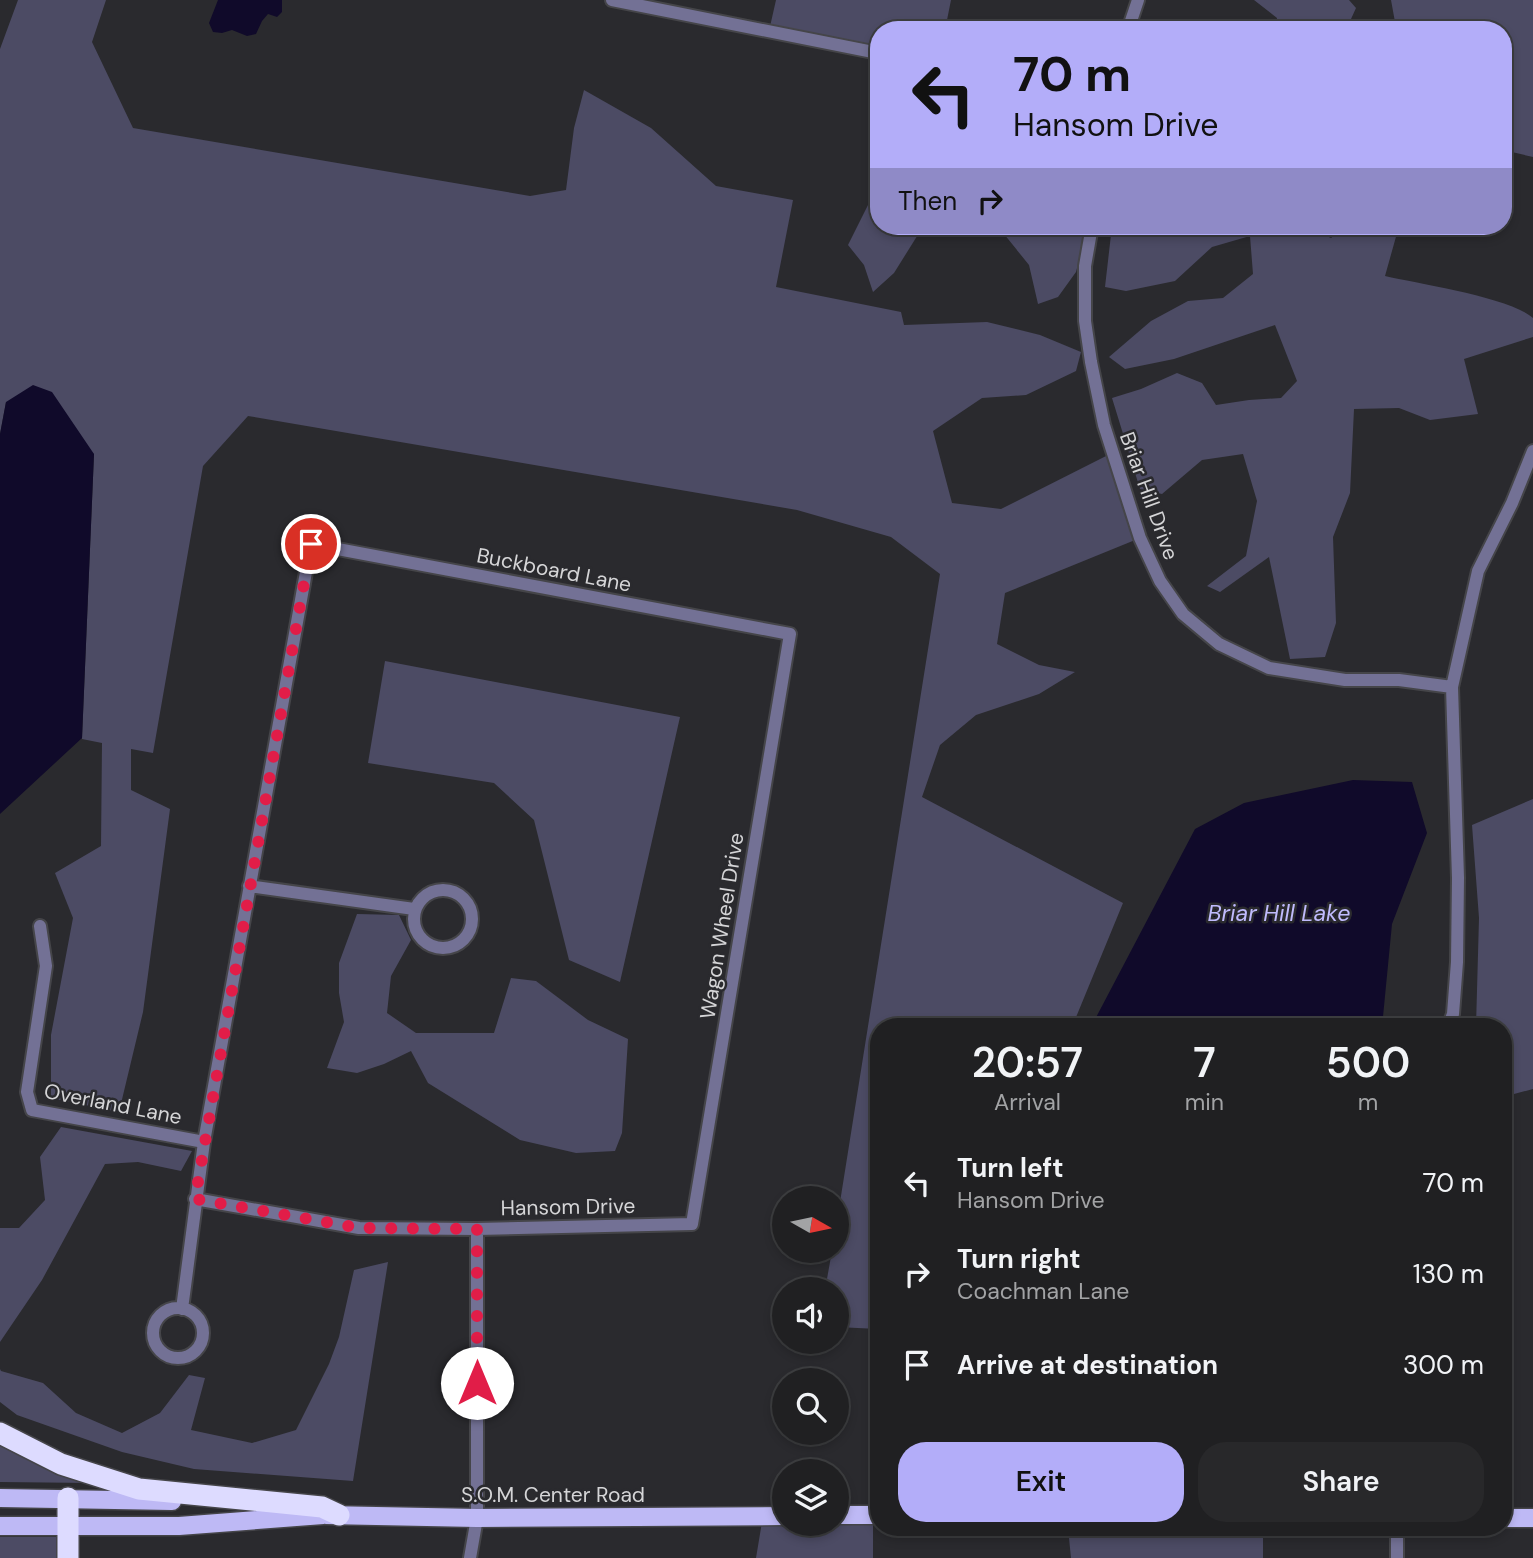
<!DOCTYPE html>
<style>
:root{--surface:#202022;--page:#28282a;--text:#f1f3f6;--muted:#a2a3a5;--line:#3d3e40;--accent:#b3adf9}
body{margin:0;font-family:"DM Sans",sans-serif;background:var(--page);color:var(--text);height:100vh;display:flex;flex-direction:column;font-size:26px;white-space:nowrap}
*{box-sizing:border-box;margin:0}
p{font-size:23px;color:var(--muted)}
.icon{flex:none;width:38px;height:38px;fill:none;stroke:currentColor;stroke-width:2;stroke-linecap:round;stroke-linejoin:round}
.map{position:relative;flex:1;overflow:hidden}
.panel{position:absolute;left:870px;top:1018px;width:642px;height:518px;display:flex;flex-direction:column;background:var(--surface);border-radius:28px;box-shadow:0 4px 10px #0003,0 0 0 2px var(--line)}
.panel>*{flex:none}
.banner{position:absolute;left:870px;top:21px;width:642px;height:214px;border-radius:28px;box-shadow:0 4px 10px #0003,0 0 0 2px var(--line);background:#b3adf9;color:#111;overflow:hidden}
.needle{width:46px;rotate:99deg}
.buttons{position:absolute;left:772px;top:1186px;display:grid;gap:14px}
.buttons a{display:grid;place-items:center;width:77px;height:77px;border-radius:50%;background:var(--surface);box-shadow:0 4px 10px #0003,0 0 0 2px var(--line);font-size:35px}
.pin{position:absolute;display:grid;place-items:center;width:60px;height:60px;color:#fff;margin:-30px;border:4px solid #fff;border-radius:50%;box-shadow:0 2px 7px #0007}
.me{position:absolute;width:77px;margin:-38px;rotate:0deg;stroke-linejoin:round;filter:drop-shadow(0 0 5px #0008)}
.turn{display:flex;align-items:center;gap:24px;height:147px;padding:0 28px;font-size:32px}
.turn .icon{width:91px;height:91px;stroke-width:2.5}
.turn b{display:block;font-size:49px;line-height:60px}
.then{display:flex;align-items:center;height:66px;padding:0 28px;background:#0003;gap:14px;font-size:26px}
.eta{display:flex;justify-content:space-evenly;align-items:center;height:119px;text-align:center}
.eta b{font-size:42px;font-weight:600;line-height:49px}
.primary-button{display:flex;gap:14px;margin-top:auto;padding:14px 28px}
.primary-button a{flex:1;height:80px;border-radius:28px;background:var(--accent);color:#111;font-size:28px;font-weight:600;line-height:80px;text-align:center}
.primary-button a+a{background:var(--page);color:var(--text)}
ul{padding:0;list-style:none}
li{display:flex;align-items:center;gap:21px;height:91px;padding:0 28px}
li div{flex:1}
li b{display:block;font-size:26px}
li em{font-style:normal}
.map>svg:first-child{display:block}
.green{fill:#4c4b64}
.water{fill:#100a2a}
.lines{fill:none;stroke-linecap:round;stroke-linejoin:round}
.minor-casing{stroke:#454549;stroke-width:16}
.primary-casing{stroke:#454549;stroke-width:21}
.motorway-casing{stroke:#454549;stroke-width:24}
.minor{stroke:#737195;stroke-width:12}
.primary{stroke:#beb9f5;stroke-width:18}
.motorway{stroke:#dddbff;stroke-width:21}
.route{stroke:#e11d48;stroke-width:12;stroke-dasharray:0 21.6}
.labels{text-anchor:middle;stroke-width:5;stroke-linejoin:round;paint-order:stroke}
.street-label{font-size:21px;fill:#d5d5d7;stroke:#2a2a2e}
.water-label{font-size:23px;font-style:italic;fill:#c0bbfd;stroke:#2a2a2e}
</style>
<div class="map">
<svg width="1533" height="1558" viewBox="0 0 1533 1558">
<rect width="100%" height="100%" fill="#2a2a2e"/>
<!-- green -->
<path class="green" d="M18 0H106L92 42 133 128 530 196 566 190 574 128 584 90 651 128 716 186 793 200 776 287 901 312 904 325 987 322 1040 335 1081 352 1076 371 1026 395 982 398 933 431 952 503 1001 509 1112 453 1140 538 1005 593 997 644 1039 665 1075 672 1039 694 976 715 940 745 922 797 1123 903 1072 1027H878V1329L837 1327 836 1290H825L832 1251H836L837 1221 940 574 891 537 797 510 248 416 203 466 153 753 131 749V790L170 809 143 1012 119 1112 51 1098V1035L73 918 55 873 101 846 102 743 82 739 94 454 6 402 0 434V49Z
M776 0H951L945 30H878V53L769 31Z
M1254 0H1349L1356 8 1346 30H1276L1277 18Z
M1391 0H1533V157L1503 150V30H1394L1395 22Z
M878 185V226H936L919 233 894 273 873 292 864 265 848 245Z
M952 226H1088L1076 272 1058 297 1038 304 1029 265 1004 234 990 237Z
M1112 226H1303L1331 238 1346 226H1399L1385 276C1419 284 1509 297 1533 318V337L1464 359 1478 414 1430 420 1399 408 1354 409 1350 493 1333 537 1336 623 1325 657 1290 659 1269 557 1220 592 1207 586 1246 556 1257 501 1243 454 1202 460 1162 494 1140 489 1112 398 1141 389 1177 373 1202 383 1216 405 1249 400 1281 398 1297 381 1275 325 1174 359 1125 369 1109 357 1151 321 1188 301 1223 298 1253 274 1250 236 1212 247 1175 281 1126 291 1105 287Z
M385 661 680 717 620 982 569 960 534 820 494 783 368 763Z
M1533 799V1089L1503 1097V1027H1476L1479 918 1472 825Z
M357 914 399 915 411 940 391 976 387 1013 416 1033H494L511 978 536 981 588 1020 628 1039 622 1133 615 1151 576 1153 520 1140 428 1083 411 1051 384 1064 357 1073 327 1068 344 1022 339 993V963Z
M61 1127 192 1151 181 1171 138 1162 105 1164 42 1280 0 1342V1228H19L45 1200 40 1157Z
M388 1262 353 1481 194 1469 122 1452 17 1415 0 1402V1369L1 1371 43 1383 76 1413 122 1433 160 1413 189 1375 205 1378 191 1430 252 1443 296 1430 329 1364 339 1337 354 1270Z
M0 1436 92 1483 0 1482Z
M837 1515H873V1558H756L763 1516 784 1524H836Z
M1068 1528H1263V1558H1071Z
M0 1537H61L63 1558H0Z"/>
<!-- water -->
<path class="water" d="M218 0H282V12L277 17 268 14 262 21 256 34 247 36 232 30 222 33 213 32 209 23Z
M33 385 52 392 94 454 82 738 0 814V434L6 402Z
M1353 780 1412 782 1427 833 1392 924 1382 1027H1091L1195 829 1244 803Z"/>
<g class="lines">
<!-- minor casing -->
<g class="minor-casing">
<path id="minor" d="M612 0 878 53
M1128 30 1138 0
M1092 226 1085 266V321L1091 362 1104 425 1140 538 1160 581 1183 614 1219 644 1269 668 1345 680H1399L1452 687
M249 886 414 909
M414 919a29 29 0 1 1 58 0a29 29 0 1 1-58 0Z
M40 926 46 966 27 1092 32 1110 204 1142
M1448 1027 1453 1014 1457 962 1458 878 1452 687 1478 571 1512 503 1533 451
M153 1333a25 25 0 1 1 50 0a25 25 0 1 1-50 0Z
M182 1309 204 1142 311 544 790 634 692 1224 477 1229 359 1228 195 1199
M470 1558 477 1518V1229
M1397 1558V1528"/>
</g>
<!-- primary casing -->
<g class="primary-casing">
<path id="primary" d="M0 1498 172 1501
M326 1515 477 1518 784 1516
M836 1515H878
M1503 1518H1533
M0 1526H179L323 1515"/>
</g>
<!-- motorway casing -->
<g class="motorway-casing">
<path id="motorway" d="M0 1433 61 1464 139 1489 322 1507 339 1515
M68 1498V1558"/>
</g>
<!-- minor -->
<use href="#minor" class="minor"/>
<!-- primary -->
<use href="#primary" class="primary"/>
<!-- motorway -->
<use href="#motorway" class="motorway"/>
</g>
<g class="lines">
<!-- route -->
<path class="route" d="M311 544 195 1199 359 1228 477 1229V1383"/>
</g>
<g class="labels">
<!-- street labels -->
<g class="street-label">
<text transform="translate(1149 496) rotate(70)" y="7">Briar Hill Drive</text>
<text transform="translate(554 570) rotate(11)" y="7">Buckboard Lane</text>
<text transform="translate(722 926) rotate(-81)" y="7">Wagon Wheel Drive</text>
<text transform="translate(113 1104) rotate(11)" y="7">Overland Lane</text>
<text transform="translate(568 1207) rotate(-1)" y="7">Hansom Drive</text>
<text x="553" y="1502">S.O.M. Center Road</text>
</g>
<!-- water labels -->
<g class="water-label">
<text x="1279" y="921">Briar Hill Lake</text>
</g>
</g>
</svg>
<div class="buttons">
<a><svg class="needle" viewBox="-14 -14 28 28"><path d="M0-13l5 13h-10z" fill="#e53935"/><path d="M0 13l5-13h-10z" fill="#a2a3a5"/></svg></a>
<a><svg class="icon" aria-label="sound" viewBox="0 0 24 24"><path d="M4 9h4l5-4v14l-5-4H4zM17 9q2 3 0 6"/></svg></a>
<a><svg class="icon" aria-label="search" viewBox="0 0 24 24"><circle cx="10" cy="10" r="6"/><path d="M15 15l6 6"/></svg></a>
<a><svg class="icon" aria-label="layers" viewBox="0 0 24 24"><path d="M12 4l9 5-9 5-9-5zM3 14l9 5 9-5"/></svg></a>
</div>
<div class="pin" style="left:311px;top:544px;background:#d93025"><svg class="icon" aria-label="arrive" viewBox="0 0 24 24"><path d="M6 21V4h12l-3 4 3 4H6"/></svg></div>
<svg class="me" style="left:477px;top:1383px" viewBox="-20 -20 40 40"><circle r="19" fill="#fff"/><path d="M0-13L10 11 0 6-10 11z" fill="#e11d48"/></svg>
<div class="banner">
<div class="turn"><svg class="icon" aria-label="left" viewBox="0 0 24 24"><path d="M17 20v-9H6M10 6l-5 5 5 5"/></svg><div><b>70 m</b>Hansom Drive</div></div>
<div class="then">Then<svg class="icon" aria-label="right" viewBox="0 0 24 24"><path d="M7 20v-9h11M14 6l5 5-5 5"/></svg></div>
</div>
<section class="panel">
<div class="eta">
<div><b>20:57</b><p>Arrival</p></div>
<div><b>7</b><p>min</p></div>
<div><b>500</b><p>m</p></div>
</div>
<ul>
<li><svg class="icon" aria-label="left" viewBox="0 0 24 24"><path d="M17 20v-9H6M10 6l-5 5 5 5"/></svg><div><b>Turn left</b><p>Hansom Drive</p></div><em>70 m</em></li>
<li><svg class="icon" aria-label="right" viewBox="0 0 24 24"><path d="M7 20v-9h11M14 6l5 5-5 5"/></svg><div><b>Turn right</b><p>Coachman Lane</p></div><em>130 m</em></li>
<li><svg class="icon" aria-label="arrive" viewBox="0 0 24 24"><path d="M6 21V4h12l-3 4 3 4H6"/></svg><div><b>Arrive at destination</b></div><em>300 m</em></li>
</ul>
<div class="primary-button"><a>Exit</a><a>Share</a></div>
</section>
</div>
